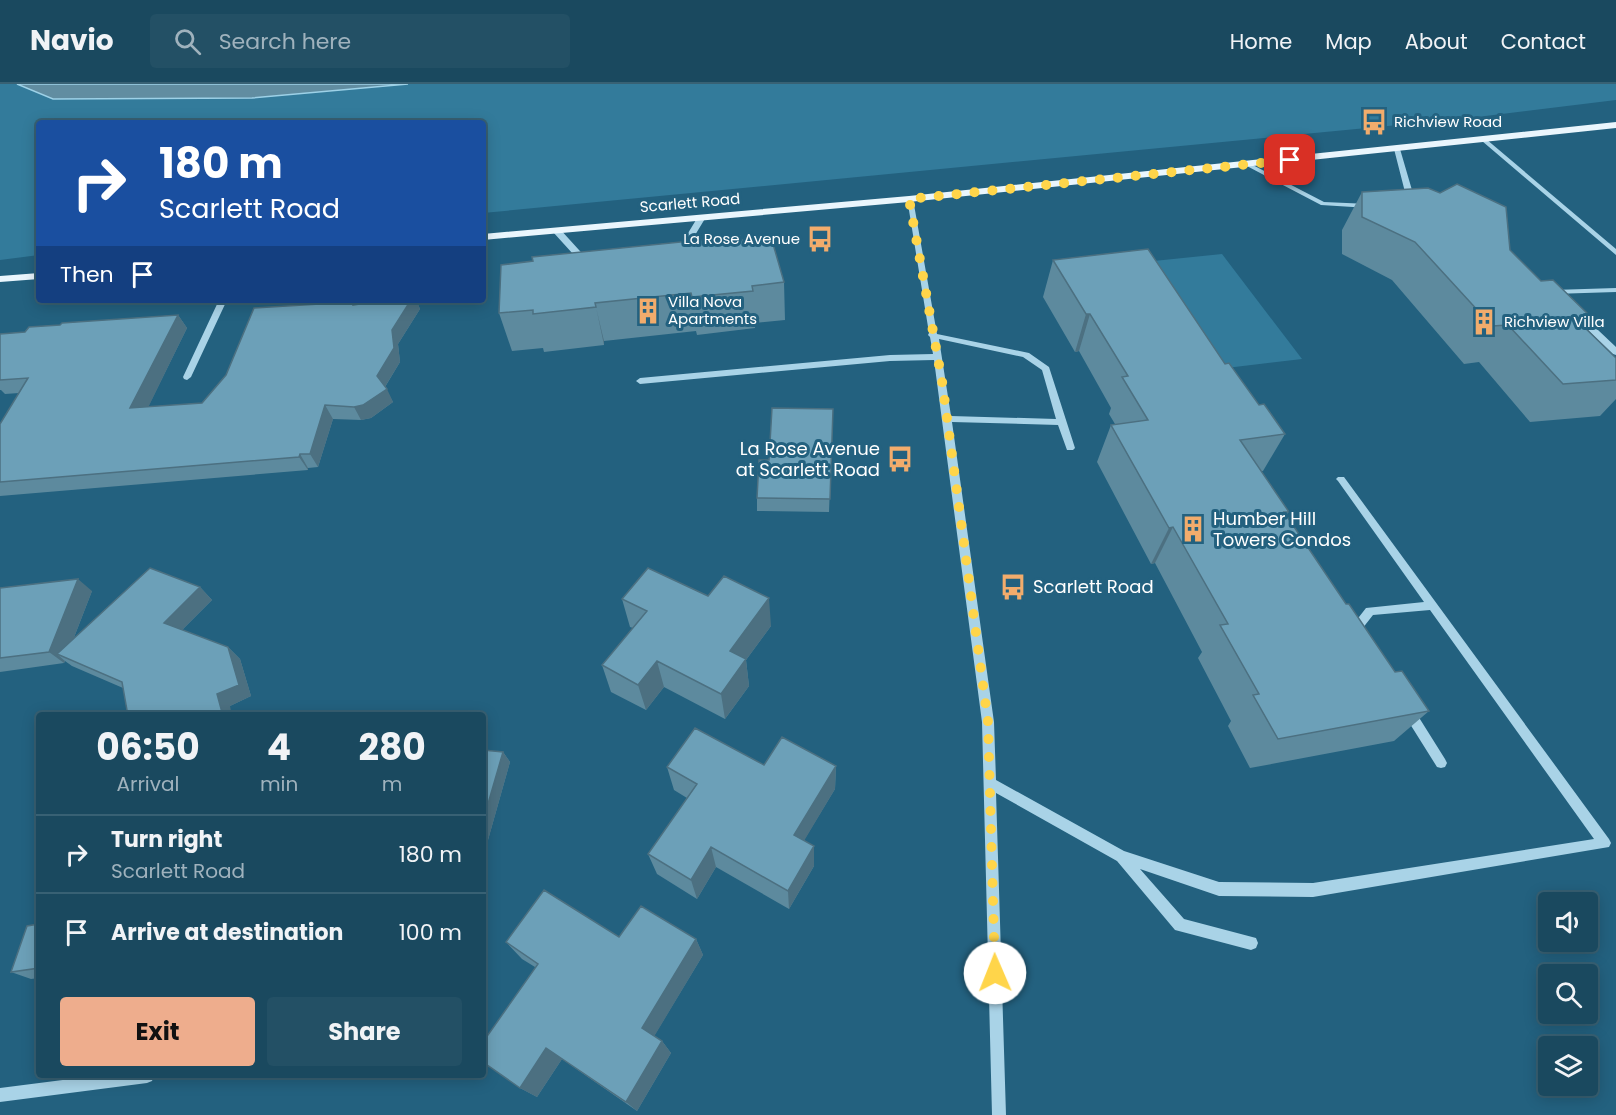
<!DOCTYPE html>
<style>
:root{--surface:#1a495f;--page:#235065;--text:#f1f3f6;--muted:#9fb2bd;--line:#386174;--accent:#eead8d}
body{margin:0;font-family:Poppins,sans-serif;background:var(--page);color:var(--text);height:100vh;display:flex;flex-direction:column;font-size:22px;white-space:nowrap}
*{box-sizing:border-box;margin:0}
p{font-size:20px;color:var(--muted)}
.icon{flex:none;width:33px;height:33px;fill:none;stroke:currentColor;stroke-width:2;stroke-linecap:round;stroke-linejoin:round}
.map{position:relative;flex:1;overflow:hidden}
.drawer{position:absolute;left:36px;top:628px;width:450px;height:366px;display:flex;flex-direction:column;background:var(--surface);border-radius:6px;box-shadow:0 3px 15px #0003,0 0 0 2px var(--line)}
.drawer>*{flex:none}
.banner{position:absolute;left:36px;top:36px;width:450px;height:183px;border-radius:6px;box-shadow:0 3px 15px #0003,0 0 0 2px var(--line);background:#1a4fa0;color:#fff;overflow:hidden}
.fabs{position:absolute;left:1538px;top:808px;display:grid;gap:12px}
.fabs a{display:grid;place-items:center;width:60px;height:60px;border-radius:6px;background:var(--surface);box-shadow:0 3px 15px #0003,0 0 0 2px var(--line);font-size:30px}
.pin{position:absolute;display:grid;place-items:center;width:51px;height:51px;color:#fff;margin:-26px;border-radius:12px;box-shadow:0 3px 9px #0006}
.me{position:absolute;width:66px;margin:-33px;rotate:359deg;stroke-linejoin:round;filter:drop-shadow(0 0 4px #0008)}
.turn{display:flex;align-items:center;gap:21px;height:126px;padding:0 24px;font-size:27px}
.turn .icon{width:78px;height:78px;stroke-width:2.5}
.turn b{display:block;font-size:42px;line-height:51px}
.then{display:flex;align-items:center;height:57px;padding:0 24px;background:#0003;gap:12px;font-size:22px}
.eta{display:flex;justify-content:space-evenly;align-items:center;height:102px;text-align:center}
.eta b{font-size:36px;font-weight:700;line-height:42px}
.cta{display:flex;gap:12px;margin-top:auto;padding:12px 24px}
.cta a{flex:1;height:69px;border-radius:6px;background:var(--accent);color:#111;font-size:24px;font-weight:700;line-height:69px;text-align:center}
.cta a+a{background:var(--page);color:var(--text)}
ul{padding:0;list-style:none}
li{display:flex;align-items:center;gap:18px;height:78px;padding:0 24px;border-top:2px solid var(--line)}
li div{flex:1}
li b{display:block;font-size:22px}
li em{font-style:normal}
header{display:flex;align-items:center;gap:36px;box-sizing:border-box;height:84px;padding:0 30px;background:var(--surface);border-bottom:2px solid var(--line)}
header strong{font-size:28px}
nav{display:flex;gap:33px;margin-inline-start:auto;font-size:21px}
.search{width:420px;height:54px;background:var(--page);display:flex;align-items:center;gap:15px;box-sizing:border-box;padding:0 21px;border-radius:6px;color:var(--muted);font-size:22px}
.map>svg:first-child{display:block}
.green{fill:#337b9b}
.water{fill:#618da1;stroke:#9dd1e7;stroke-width:1.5}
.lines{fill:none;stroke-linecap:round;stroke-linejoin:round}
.minor{fill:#a9d3e7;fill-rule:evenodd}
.major{fill:#eaf6fd;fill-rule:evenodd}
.wall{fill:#5d8a9e}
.shaded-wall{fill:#4c7081}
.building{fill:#6ca0b8;stroke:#4c7081;stroke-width:1.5}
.route{stroke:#ffd54a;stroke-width:10;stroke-dasharray:0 18}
.labels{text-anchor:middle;stroke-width:6;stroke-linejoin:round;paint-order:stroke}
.far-poi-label{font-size:15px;fill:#fff;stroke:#23617f;text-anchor:start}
.far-street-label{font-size:15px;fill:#fff;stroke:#23617f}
.poi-label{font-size:18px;fill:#fff;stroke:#23617f;text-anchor:start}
</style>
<header>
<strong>Navio</strong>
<div class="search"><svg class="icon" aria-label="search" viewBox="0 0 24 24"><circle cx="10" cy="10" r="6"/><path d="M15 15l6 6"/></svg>Search here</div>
<nav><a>Home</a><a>Map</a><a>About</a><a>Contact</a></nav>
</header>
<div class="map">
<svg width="1616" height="1031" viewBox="0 0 1616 1031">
<rect width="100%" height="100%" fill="#23617f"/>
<!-- green -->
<path class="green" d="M0 0H1616V16L1461 35 483 129V39H39V171L0 176Z
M1222 170 1302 275 1218 285 1144 178Z"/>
<!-- water -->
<path class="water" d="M17 0H408L252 14 53 15Z"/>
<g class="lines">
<!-- minor -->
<path class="minor" d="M1482 55H1486L1616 165V171L1482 57Z
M1397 63 1400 65 1414 113 1404 117 1400 115 1406 112 1394 65Z
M1247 78 1324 118 1369 120 1373 122 1369 124 1321 121 1245 81 1244 80Z
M907 114 913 115 937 250 1029 269 1049 283 1075 364 1073 366H1067L1058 341 952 338 994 638 996 696 1124 767 1219 798 1313 799 1594 755 1430 526 1373 531 1362 545 1364 549 1363 552C1356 554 1353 551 1351 545L1352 542 1366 524 1424 518 1338 397 1336 395 1338 393H1344L1609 755 1611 759 1609 763 1313 813 1219 812 1140 785 1184 835 1256 854 1258 859 1256 864 1251 866 1175 846 1117 777 996 709 1006 1031H992L982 638 934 276 890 277 640 300 636 297 640 294 890 271 933 270 930 253 928 251 929 249ZM939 255 1023 273 1042 286 1056 335 951 332Z
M699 131 706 133 683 171H677L676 169Z
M553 144H559L589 177V181H583L553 148Z
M1616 204V208L1553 210 1549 208 1553 206Z
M219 216H227L191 293 187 296 184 295 183 293Z
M1574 229H1580L1616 263V271L1613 270 1574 233Z
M1409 623 1413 624 1445 675 1447 679 1445 683 1441 684 1437 683 1405 632 1403 628 1405 624Z
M94 992H154L152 997 147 999 0 1018V1004Z"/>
<!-- major -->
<path class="major" d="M1616 38V44L909 118 483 156V150L909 112Z
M39 189V195L0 198V192Z"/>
</g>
<!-- wall -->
<path class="wall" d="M1362 108 1510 166 1541 197 1592 234 1585 243 1616 274V315L1600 332 1530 338 1479 278 1464 280 1392 196 1342 170V146Z
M741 156 784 198 785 236 755 239V244L697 251 696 247 604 257V261L544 268 543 264 512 267 499 229Z
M1053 176 1225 280 1259 321 1285 350 1263 387H1261L1289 428 1286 432 1346 520 1395 588 1429 627 1394 657 1250 684 1228 642 1231 637 1198 574 1202 568 1155 479 1151 480 1097 378 1111 341 1115 340 1109 330 1111 324 1079 267 1075 268 1043 213Z
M384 216H416L420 225 398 260 400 278 385 303 393 318 371 334 361 336 333 335 318 383 308 384V386L0 412V340L19 309 5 310 1 306H0V250L25 248 60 241 178 231 187 244 148 323 202 319 354 221Z
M833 325 829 428 757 427V414L769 376Z
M200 503 212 516 182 546 228 563 240 575 251 612 230 622 123 604 72 582 65 577 64 579 0 588V504L92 507 73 556Z
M622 515 771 542 746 576 749 602 725 635 664 603 646 626 611 608 602 581 633 544 630 543Z
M483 666 503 668 510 678 488 756H483Z
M764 681 836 682 835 705 804 756 814 782 789 825 716 783 697 815 657 790 648 770 687 714 674 706 667 683Z
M39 840V894L31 895 11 888Z
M619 853 696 855 703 871 654 952 662 957 671 969 637 1027 562 975 537 1013 520 1004 535 883 522 875 506 858Z"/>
<!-- shaded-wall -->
<path class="shaded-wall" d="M411 216H416L420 225 398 260 400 278 383 306 377 292 392 246Z
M595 219 604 257V261L596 223Z
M1086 230H1090L1079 267 1075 268Z
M178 231 187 244 141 338 130 324Z
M387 305 393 318 371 334 361 336 354 323Z
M325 321 333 335 318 383 310 370Z
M300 370 308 384V386L299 373Z
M1173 443 1155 479 1151 480 1169 444Z
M78 495 92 507 66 574 57 570 65 577 64 579 49 568Z
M200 503 212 516 177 551 164 539Z
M769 514 771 542 746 576 749 602 725 635 721 610 730 567Z
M228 563 240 575 251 612 230 622 232 632H223L217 610Z
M657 577 664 603 646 626 638 601Z
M503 668 510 678 488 756 483 750V737Z
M836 682 835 705 795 772 794 751Z
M814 762V782L789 825 788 807Z
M711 763 716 783 697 815 691 796Z
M696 855 703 871 652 956 642 944Z
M662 957 671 969 637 1027 626 1018Z
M546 964 562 975 537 1013 520 1004Z"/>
<!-- building -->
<path class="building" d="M1457 100 1506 123 1510 166 1541 197 1553 196 1592 234 1577 236 1616 274V296L1563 300 1508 241 1492 242 1415 158 1362 133V108L1428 104 1440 109Z
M740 152 741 156 771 153 784 198 752 202 753 207 692 213 691 209 595 219 596 223 533 230V226L499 229 501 181 533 177 532 173Z
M1148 165 1225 280 1229 279 1259 321 1264 320 1285 350 1240 356 1289 428H1284L1346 520H1349L1395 588 1402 587 1429 627 1278 655 1253 611 1259 610 1220 541 1228 540 1173 443 1169 444 1111 341 1148 336 1122 293 1128 292 1090 230H1086L1053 176Z
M384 216H411L392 246 394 264 377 292 387 305 363 321 354 323 325 321 310 370H300L299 373 0 398V340L28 294 0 296V250L25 248 29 243 60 241 62 239 178 231 130 324 202 319 226 291 254 224 353 218V221Z
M772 324 833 325 830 415 757 414 759 376H769Z
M150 484 200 503 164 539 228 563 239 601 217 610 223 632H128L122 598 57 570Z
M648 484 708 512 724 492 769 514 730 567 746 575 721 610 657 577 638 601 602 581 647 527 622 515Z
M78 495 49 568 0 574V504Z
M695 644 764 681 782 653 836 682 794 751 814 762 788 807 711 763 691 796 648 770 697 700 667 683Z
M483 666 503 668 483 737Z
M544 806 619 853 641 822 696 855 642 944 662 957 626 1018 546 964 520 1004 483 978V958L538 880 506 858Z
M39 840V884L11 888 27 842Z"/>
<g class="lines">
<!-- route -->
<path class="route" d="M995 889 988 638 942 297 909 115 1290 76"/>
</g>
<!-- icons -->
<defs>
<g id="bus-bare" transform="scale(2.07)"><path d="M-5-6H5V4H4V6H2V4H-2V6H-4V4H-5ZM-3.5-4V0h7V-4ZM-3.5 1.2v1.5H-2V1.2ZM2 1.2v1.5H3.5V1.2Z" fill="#f2ac6c" stroke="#23617f" stroke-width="2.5" paint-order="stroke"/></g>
<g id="building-bare" transform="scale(2.07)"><path d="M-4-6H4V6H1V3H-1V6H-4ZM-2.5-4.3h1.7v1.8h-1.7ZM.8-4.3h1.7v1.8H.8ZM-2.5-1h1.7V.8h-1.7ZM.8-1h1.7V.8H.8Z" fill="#f2ac6c" stroke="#23617f" stroke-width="2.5" paint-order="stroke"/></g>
</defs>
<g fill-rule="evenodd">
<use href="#bus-bare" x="1374" y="38"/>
<use href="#bus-bare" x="820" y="155"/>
<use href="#building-bare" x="648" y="227"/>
<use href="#building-bare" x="1484" y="238"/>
<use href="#bus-bare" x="900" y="375"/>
<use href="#building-bare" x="1193" y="445"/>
<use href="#bus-bare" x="1013" y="503"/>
</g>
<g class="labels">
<!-- far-poi labels -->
<g class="far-poi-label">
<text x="1394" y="43">Richview Road</text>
<text x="800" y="160" text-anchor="end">La Rose Avenue</text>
<text x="668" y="223">Villa Nova<tspan x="668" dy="17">Apartments</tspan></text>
<text x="1504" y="243">Richview Villa</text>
</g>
<!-- far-street labels -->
<g class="far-street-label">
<text transform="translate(690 119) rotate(-5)" y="5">Scarlett Road</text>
</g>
<!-- poi labels -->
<g class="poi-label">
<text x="880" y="371" text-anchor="end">La Rose Avenue<tspan x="880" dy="21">at Scarlett Road</tspan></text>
<text x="1213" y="441">Humber Hill<tspan x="1213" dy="21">Towers Condos</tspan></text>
<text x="1033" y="509">Scarlett Road</text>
</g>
</g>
</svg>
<div class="fabs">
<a><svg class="icon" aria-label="sound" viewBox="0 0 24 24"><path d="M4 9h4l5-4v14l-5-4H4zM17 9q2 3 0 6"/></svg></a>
<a><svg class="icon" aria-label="search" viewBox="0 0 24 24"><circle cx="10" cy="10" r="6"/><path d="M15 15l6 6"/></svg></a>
<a><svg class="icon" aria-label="layers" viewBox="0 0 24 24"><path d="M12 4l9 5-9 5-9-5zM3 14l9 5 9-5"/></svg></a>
</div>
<div class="pin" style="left:1290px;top:76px;background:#d93025"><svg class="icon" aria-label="arrive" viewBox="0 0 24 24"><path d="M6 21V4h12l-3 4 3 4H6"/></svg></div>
<svg class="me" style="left:995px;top:889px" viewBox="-20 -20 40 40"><circle r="19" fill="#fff"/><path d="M0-13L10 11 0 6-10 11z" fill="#ffd54a"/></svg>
<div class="banner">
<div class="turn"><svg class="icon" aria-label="right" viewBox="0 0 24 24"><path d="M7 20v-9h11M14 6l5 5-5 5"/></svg><div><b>180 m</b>Scarlett Road</div></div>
<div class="then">Then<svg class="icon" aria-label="arrive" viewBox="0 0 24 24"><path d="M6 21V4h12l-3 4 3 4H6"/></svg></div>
</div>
<section class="drawer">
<div class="eta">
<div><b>06:50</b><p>Arrival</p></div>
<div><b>4</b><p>min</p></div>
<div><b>280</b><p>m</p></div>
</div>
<ul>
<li><svg class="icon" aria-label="right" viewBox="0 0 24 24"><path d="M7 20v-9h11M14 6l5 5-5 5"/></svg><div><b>Turn right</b><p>Scarlett Road</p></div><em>180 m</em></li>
<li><svg class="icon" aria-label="arrive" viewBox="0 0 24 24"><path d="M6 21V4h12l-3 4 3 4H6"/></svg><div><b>Arrive at destination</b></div><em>100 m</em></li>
</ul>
<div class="cta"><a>Exit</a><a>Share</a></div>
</section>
</div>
